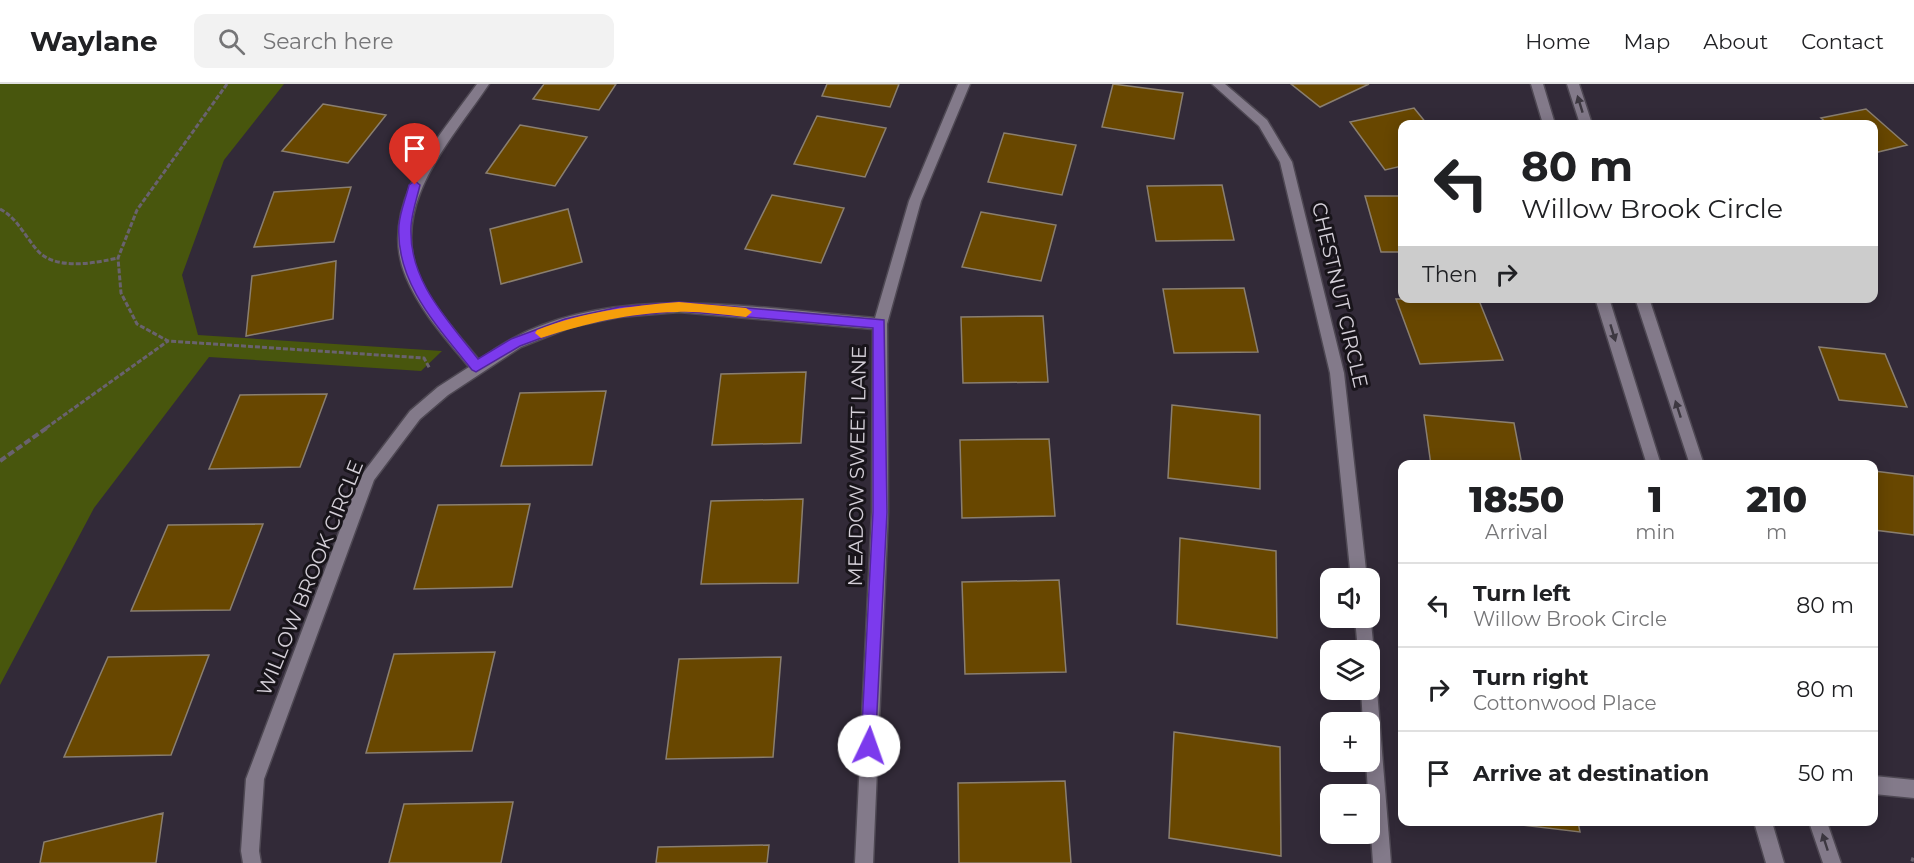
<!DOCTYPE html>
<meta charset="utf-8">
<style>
:root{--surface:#fff;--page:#f2f2f2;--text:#202124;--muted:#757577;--line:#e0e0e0}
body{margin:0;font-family:Montserrat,sans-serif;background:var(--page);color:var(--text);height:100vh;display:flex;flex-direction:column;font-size:22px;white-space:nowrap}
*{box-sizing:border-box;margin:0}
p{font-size:20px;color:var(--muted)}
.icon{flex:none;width:33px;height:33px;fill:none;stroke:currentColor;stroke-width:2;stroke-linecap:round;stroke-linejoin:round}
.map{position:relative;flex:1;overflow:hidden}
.sheet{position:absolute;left:1398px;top:376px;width:480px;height:366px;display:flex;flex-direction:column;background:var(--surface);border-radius:12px;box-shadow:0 3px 15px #0003}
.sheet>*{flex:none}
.banner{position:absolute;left:1398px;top:36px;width:480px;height:183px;border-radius:12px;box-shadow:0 3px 15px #0003;background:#fff;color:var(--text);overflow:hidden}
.tools{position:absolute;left:1320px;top:484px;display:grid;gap:12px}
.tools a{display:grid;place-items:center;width:60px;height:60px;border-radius:12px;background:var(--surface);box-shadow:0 3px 15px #0003;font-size:30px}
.pin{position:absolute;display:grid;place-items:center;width:51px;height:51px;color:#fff;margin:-62px -26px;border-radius:50% 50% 50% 0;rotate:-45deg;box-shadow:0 0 6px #0007}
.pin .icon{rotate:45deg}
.me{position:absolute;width:66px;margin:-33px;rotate:3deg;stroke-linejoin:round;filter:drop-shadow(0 0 4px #0008)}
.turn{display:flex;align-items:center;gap:21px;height:126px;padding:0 24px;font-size:27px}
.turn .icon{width:78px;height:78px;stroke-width:2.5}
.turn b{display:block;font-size:42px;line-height:51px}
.then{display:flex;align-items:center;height:57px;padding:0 24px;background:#0003;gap:12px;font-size:22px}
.eta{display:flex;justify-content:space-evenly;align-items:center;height:102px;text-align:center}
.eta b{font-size:36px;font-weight:800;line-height:42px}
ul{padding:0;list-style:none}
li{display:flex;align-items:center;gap:18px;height:84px;padding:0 24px;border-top:2px solid var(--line)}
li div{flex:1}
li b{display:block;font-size:22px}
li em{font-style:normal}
header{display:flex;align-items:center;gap:36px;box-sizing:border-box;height:84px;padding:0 30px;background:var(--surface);border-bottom:2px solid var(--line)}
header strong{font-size:28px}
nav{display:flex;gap:33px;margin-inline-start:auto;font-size:21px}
.search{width:420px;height:54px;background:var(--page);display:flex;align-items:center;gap:15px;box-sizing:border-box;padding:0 21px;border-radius:12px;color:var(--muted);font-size:22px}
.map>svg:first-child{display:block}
.green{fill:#48560d}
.building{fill:#684700;stroke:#8a7f70;stroke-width:1.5}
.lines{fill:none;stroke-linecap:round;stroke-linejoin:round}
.street-casing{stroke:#4e4853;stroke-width:3}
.secondary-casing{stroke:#4e4853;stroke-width:3}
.path-far1{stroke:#69626e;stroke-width:3;stroke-dasharray:5 2;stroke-linecap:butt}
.path{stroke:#69626e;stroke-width:4;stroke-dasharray:7 3;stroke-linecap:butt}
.street{fill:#837a8a;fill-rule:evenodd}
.secondary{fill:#837a8a;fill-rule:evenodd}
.oneway{fill:#3d3841}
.route{fill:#7c3aed;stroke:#51269a;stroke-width:1.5}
.slow{fill:#f59e0b}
.labels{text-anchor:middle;stroke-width:6;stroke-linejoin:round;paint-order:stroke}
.street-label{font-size:20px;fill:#d4cfd8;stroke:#18141a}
</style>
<header>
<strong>Waylane</strong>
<div class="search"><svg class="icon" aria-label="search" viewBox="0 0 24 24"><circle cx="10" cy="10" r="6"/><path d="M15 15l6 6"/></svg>Search here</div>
<nav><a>Home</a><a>Map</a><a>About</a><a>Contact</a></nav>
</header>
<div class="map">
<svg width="1914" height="779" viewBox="0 0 1914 779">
<rect width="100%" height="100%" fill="#322a38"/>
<!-- green -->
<path class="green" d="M0 0H284L224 76 182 191 198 251 442 267 421 287 209 273 94 424 0 601Z"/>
<!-- building -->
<path class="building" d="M544 0H616L599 26 533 15Z
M827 0H899L890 23 822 12Z
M1113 0 1183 9 1174 55 1102 43Z
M1291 0H1369L1320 23Z
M323 20 386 31 348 79 282 67Z
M1414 24 1427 40H1402V82L1385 86 1350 38Z
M1866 25 1907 61 1874 69V40H1828L1821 34Z
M817 32 886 44 865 93 794 80Z
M520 41 587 53 555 102 486 89Z
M1004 49 1076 61 1062 111 988 98Z
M1222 101 1234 156 1156 157 1147 102Z
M351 103 334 158 254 163 274 108Z
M772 111 844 124 821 179 745 165Z
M1365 112H1402V168H1381Z
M568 125 582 178 501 200 490 145Z
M981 128 1056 141 1041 197 962 183Z
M336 177 333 235 246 252 252 192Z
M1244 204 1258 268 1174 269 1163 205Z
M1478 214 1503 276 1420 280 1396 215Z
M1043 232 1048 298 963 299 961 233Z
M1819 263 1885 270 1907 323 1839 316Z
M806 288 801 359 712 361 721 290Z
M606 307 592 381 501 382 520 309Z
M327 310 300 383 209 385 240 311Z
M1172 321 1260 331V405L1168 394Z
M1424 331 1514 339 1522 381H1431Z
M1049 355 1055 432 962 434 960 356Z
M1874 387 1914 392V451L1874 446Z
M803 415 798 499 701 500 711 417Z
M530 420 512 503 414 505 438 421Z
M263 440 230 526 131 527 168 441Z
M1180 454 1276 467 1277 554 1177 540Z
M1059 496 1066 588 965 590 962 498Z
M495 568 472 667 366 669 394 570Z
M209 571 171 671 64 673 108 573Z
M781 573 773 673 666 675 679 575Z
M1174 648 1280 663 1281 772 1169 754Z
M1065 697 1071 779H959L958 699Z
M513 718 501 779H389L404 720Z
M163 729 156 779H40L44 758Z
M1497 738H1578L1580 748Z
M769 761 767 779H656L658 763Z"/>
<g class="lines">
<!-- street casing -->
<g class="street-casing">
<path id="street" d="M477 0H489C452 56 387 122 420 194 434 225 458 250 479 276 489 269 499 262 510 256 616 197 760 225 875 234L909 117 958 0H970L921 117 887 240 888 428 873 779H855L872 428 873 245 679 228 619 233 571 243 521 263 448 311 420 335 374 396 264 695 259 767 261 779H243L241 767 246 695 360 393 410 327 438 303 469 283C446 255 420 227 406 193 376 122 439 53 477 0Z
M1212 0H1225L1267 36 1292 78 1344 289 1367 495H1351L1330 289 1280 78 1259 42Z
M1370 530 1374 567 1370 573V567H1358L1355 534H1370Z
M1370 598 1375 600 1377 606 1391 779H1373L1366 678H1370V639H1363L1361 606H1370Z
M1874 692 1914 696V714L1874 710Z"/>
</g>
<!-- secondary casing -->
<g class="secondary-casing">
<path id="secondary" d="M1531 0H1543L1555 40H1543Z
M1567 0H1579L1592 40H1580Z
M1595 214H1609L1661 381H1647Z
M1635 214H1649L1704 381H1690Z
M1754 738H1772L1784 779H1766Z
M1809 738H1827L1841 779H1823Z"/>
</g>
<!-- path-far1 -->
<path class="path-far1" d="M227 0 137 126 118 174 121 209 137 240 168 257 424 274 430 285
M0 125C17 134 25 152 37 166 55 187 95 179 118 174
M46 344 168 257"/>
<!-- path -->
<path class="path" d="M0 377 48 343
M1911 775 1914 776"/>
<!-- street -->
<use href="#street" class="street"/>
<!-- secondary -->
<use href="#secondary" class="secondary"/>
</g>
<!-- one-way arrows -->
<defs><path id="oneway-solid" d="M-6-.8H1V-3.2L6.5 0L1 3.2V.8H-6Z" transform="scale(1.5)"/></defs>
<g class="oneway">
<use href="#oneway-solid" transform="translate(1580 20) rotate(-107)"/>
<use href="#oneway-solid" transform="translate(1613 249) rotate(73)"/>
<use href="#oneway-solid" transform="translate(1678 325) rotate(-108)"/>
<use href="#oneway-solid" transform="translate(1825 758) rotate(-108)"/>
</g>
<!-- route -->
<path class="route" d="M415 97 420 101C417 114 412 128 411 142 408 196 447 235 478 275L511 255 565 235 619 223 679 218 884 236 887 428 875 667 869 670 864 667 861 662 873 428V244L679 227 619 233 571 243 520 262 476 288 472 286C439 244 395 199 399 141 400 128 406 114 409 101Z"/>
<!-- slow -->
<path class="slow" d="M679 218 746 224 752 228 746 233C724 231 700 227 677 228 628 229 588 239 541 254L535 249 537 246C583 228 629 222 679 218Z"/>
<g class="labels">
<!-- street labels -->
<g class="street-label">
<text transform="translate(1340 211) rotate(77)" y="7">CHESTNUT CIRCLE</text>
<text transform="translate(857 382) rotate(-89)" y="7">MEADOW SWEET LANE</text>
<text transform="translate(310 494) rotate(-68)" y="7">WILLOW BROOK CIRCLE</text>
</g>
</g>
</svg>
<div class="tools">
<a><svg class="icon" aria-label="sound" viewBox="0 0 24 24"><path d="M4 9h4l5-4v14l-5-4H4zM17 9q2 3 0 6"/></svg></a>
<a><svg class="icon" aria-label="layers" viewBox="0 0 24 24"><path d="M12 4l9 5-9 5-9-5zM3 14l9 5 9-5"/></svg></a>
<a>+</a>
<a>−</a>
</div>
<div class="pin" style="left:415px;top:101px;background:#d93025"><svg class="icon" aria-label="arrive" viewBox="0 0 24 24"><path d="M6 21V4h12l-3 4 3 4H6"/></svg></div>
<svg class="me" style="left:869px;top:662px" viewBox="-20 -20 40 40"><circle r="19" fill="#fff"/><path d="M0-13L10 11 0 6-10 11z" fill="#7c3aed"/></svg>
<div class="banner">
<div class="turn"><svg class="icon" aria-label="left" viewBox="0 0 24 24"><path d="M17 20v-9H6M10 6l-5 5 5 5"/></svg><div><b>80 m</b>Willow Brook Circle</div></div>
<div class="then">Then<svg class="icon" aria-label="right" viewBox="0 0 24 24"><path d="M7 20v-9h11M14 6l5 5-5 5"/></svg></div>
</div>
<section class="sheet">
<div class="eta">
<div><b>18:50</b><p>Arrival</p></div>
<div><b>1</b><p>min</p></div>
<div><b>210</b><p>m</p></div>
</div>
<ul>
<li><svg class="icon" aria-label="left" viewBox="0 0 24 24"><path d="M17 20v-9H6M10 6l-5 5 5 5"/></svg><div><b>Turn left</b><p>Willow Brook Circle</p></div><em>80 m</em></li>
<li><svg class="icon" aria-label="right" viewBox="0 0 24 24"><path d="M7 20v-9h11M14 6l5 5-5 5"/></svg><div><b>Turn right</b><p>Cottonwood Place</p></div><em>80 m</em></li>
<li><svg class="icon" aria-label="arrive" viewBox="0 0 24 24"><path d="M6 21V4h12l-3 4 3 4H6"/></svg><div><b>Arrive at destination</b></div><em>50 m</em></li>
</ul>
</section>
</div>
